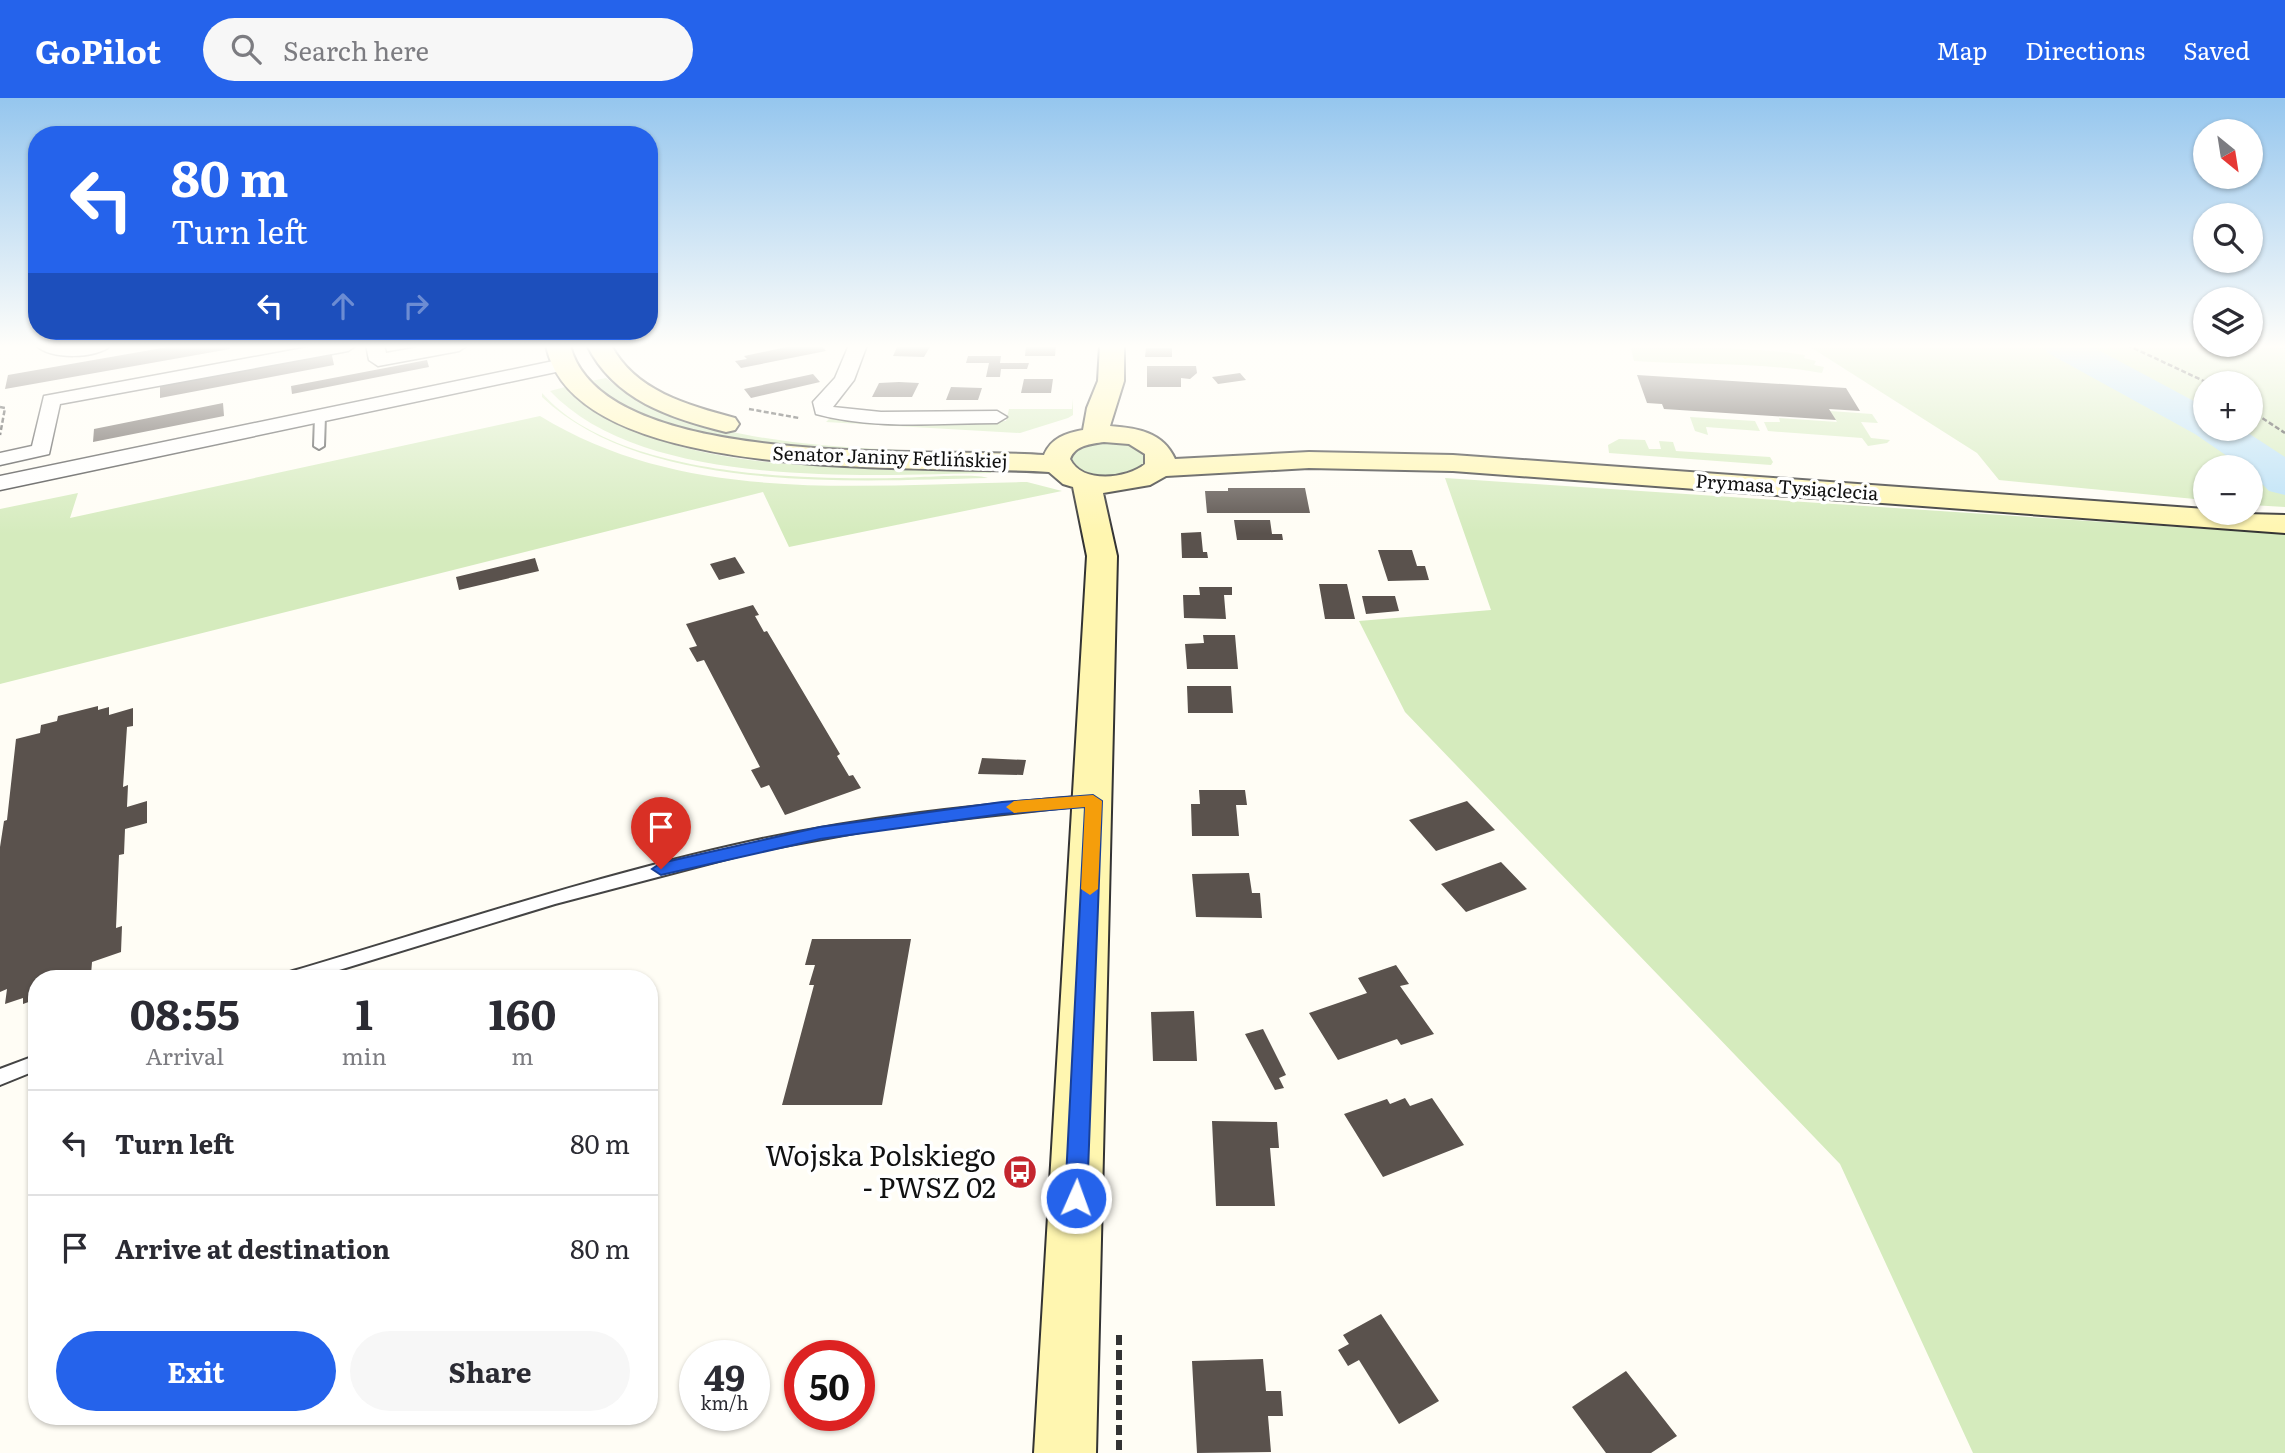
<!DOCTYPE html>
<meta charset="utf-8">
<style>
:root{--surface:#fff;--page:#f7f7f7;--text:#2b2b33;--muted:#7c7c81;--line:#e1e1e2;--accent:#2563eb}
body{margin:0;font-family:Literata,serif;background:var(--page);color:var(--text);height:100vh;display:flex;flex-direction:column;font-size:26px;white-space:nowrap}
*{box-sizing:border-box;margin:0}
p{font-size:23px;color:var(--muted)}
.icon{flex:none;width:38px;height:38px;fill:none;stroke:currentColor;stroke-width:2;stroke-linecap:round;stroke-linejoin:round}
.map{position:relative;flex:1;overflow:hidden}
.side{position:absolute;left:28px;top:872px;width:630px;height:455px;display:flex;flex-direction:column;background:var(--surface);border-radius:28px;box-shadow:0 2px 5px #0004}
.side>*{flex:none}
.top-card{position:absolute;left:28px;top:28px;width:630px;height:214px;border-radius:28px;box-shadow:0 2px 5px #0004;background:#2563eb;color:#fff;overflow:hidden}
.needle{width:46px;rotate:150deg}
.controls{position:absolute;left:2193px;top:21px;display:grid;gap:14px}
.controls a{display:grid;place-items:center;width:70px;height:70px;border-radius:50%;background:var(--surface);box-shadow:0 2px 5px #0004;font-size:35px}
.speed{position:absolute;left:679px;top:1242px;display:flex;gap:14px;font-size:35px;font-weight:700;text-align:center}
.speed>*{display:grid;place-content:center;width:91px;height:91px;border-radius:50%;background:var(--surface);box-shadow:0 2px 5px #0004;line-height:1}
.speed small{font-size:18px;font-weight:400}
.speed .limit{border:10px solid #d22;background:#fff;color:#111}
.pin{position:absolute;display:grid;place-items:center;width:60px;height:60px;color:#fff;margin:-72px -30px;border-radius:50% 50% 50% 0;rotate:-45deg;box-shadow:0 0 7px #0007}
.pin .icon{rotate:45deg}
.me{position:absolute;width:77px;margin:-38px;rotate:2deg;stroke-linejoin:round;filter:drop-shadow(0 0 5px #0008)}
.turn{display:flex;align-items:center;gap:24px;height:147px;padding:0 28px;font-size:32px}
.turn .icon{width:91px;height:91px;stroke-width:2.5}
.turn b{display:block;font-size:49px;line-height:60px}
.lanes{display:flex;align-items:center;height:66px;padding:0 28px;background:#0003;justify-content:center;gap:35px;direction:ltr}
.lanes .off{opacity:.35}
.eta{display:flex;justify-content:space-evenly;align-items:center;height:119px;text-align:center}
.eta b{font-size:42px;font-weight:700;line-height:49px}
.button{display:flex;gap:14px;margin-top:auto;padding:14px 28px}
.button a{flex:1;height:80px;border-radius:42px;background:var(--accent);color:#fff;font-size:28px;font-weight:700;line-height:80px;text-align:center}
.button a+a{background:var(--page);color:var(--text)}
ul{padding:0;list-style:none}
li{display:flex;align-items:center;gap:21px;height:105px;padding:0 28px;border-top:2px solid var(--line)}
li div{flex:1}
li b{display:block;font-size:26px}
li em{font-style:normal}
header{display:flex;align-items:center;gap:42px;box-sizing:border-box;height:98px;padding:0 35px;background:var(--accent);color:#fff}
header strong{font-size:33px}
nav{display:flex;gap:38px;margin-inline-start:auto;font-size:24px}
.search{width:490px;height:63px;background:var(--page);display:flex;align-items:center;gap:18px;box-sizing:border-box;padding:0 24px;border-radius:38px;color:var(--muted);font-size:26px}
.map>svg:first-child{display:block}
.green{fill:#d5ebbd;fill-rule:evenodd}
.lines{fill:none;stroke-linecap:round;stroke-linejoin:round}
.river{fill:#b9e0f7;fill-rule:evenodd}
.building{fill:#5a524d}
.lane-casing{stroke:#444;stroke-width:4}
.street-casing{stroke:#444;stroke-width:3}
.secondary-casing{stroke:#333;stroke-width:4}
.path-far1{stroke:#333;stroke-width:2.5;stroke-dasharray:5 2.5;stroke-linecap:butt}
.path{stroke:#333;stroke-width:6;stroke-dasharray:10 5;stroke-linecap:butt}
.lane{fill:#fff;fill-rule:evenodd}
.street{fill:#fff;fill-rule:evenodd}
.secondary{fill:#fff6b0;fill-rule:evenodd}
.route{fill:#2563eb;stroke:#184099;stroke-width:2}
.slow{fill:#f59e0b}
.labels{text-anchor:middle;stroke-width:7;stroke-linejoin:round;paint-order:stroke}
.far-street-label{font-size:19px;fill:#111;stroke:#fff}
.near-poi-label{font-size:28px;fill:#111;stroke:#fff;text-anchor:end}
</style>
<header>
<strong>GoPilot</strong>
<div class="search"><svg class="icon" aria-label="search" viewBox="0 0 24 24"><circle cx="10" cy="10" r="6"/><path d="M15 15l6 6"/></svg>Search here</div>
<nav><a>Map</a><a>Directions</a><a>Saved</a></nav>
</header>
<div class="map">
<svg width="2285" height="1355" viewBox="0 0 2285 1355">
<rect width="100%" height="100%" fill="#fffdf5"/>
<!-- green -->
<path class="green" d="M1630 247C1688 251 1747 248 1805 257L1804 260 1816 263 1814 267 1824 269 1822 275C1759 264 1697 267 1634 263Z
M1807 247H2285V409L2251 407 2250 369H2205V402L1999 382 1977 355ZM2205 285H2250V331H2205Z
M606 280C698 355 883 351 999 355 885 355 678 367 591 283Z
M565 289C674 385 859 368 994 366L991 375C865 377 644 392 550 293Z
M542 295C614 377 793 382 894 380 914 380 976 375 988 380 856 383 645 397 542 299Z
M1073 301V317L1068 320 1020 335 826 324 829 321 1006 323 1009 311H1072Z
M1830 313 1872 316 1878 325 1861 324 1871 340 1890 342 1887 345 1868 348 1862 340 1768 333 1764 324H1780L1779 320 1837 324Z
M540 318C687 408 862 386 1027 384L1062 393 789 449 763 394 0 586V411L78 395 70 420Z
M1690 319 1755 323 1760 333 1706 329 1708 337 1695 333Z
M1619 341 1645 342 1649 351H1661L1659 343 1673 344 1676 353 1770 359 1773 364 1771 367 1609 355 1608 347Z
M1101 344 1125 345 1135 348 1145 359C1142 388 1093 378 1075 372L1069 360 1079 349Z
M1445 380 2285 436V1355H1973L1840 1066 1405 614 1359 523 1491 512Z"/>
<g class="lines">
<!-- river -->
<path class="river" d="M2042 247H2089L2205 309V331H2242L2285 359V397L2269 393 2250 374V369H2243L2195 336 2048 255Z"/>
</g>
<!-- building -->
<path class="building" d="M179 247H230V251L5 291 8 277Z
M796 247H821L826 253 741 270 735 263 747 261 744 258Z
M898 247H931L924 259 893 258Z
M1026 247H1056L1055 258H1025Z
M1146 250H1172V259H1145Z
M331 253 334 267 160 300V285Z
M968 258H1001L1000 265H1029L1027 271H1001L1000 279H986L989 265H966Z
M427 262 429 269 292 296 291 288Z
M1147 268H1196L1197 275 1190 281 1181 280V289H1147Z
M1240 275 1246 282 1218 286 1212 279Z
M813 276 820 284 751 300 744 291Z
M1637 277 1846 290 1860 313 1829 311 1836 322 1664 311 1662 306 1647 305Z
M1024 281H1053L1051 295H1021Z
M879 285 899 284 919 285 912 299H872Z
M951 289 982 290 978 302H946Z
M223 305 224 318 93 344 94 331Z
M1228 390H1305L1310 415H1207L1205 393H1228Z
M1234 422H1270L1272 436H1282L1283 442H1237Z
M1201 434 1203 454H1207L1208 460H1182L1181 435Z
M1378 452H1412L1417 468H1425L1429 482 1388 483Z
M735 459 745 475 719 482 710 466Z
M535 460 539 473 459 492 456 479Z
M1319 486H1347L1355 521H1325Z
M1199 489H1232V497H1224L1226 521 1184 520 1183 497H1200Z
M1362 498H1395L1399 513 1366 516Z
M753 507 759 517 755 518 764 534 767 533 840 656 837 658 849 678 853 677 861 690 785 717 769 687 761 690 751 672 760 669 704 562 697 564 689 550 697 548 686 526Z
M1203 537H1235L1238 571H1187L1185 546 1204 545Z
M1187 588H1231L1233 615H1188Z
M98 608V612L109 609V617L133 610V628L127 629 123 689 128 687 127 709 147 703V725L125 731 124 756 119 757 116 830 122 828 121 854 92 864 91 877 82 880H37V901L23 906V900L5 906 7 891 0 894V749L4 723 7 722 16 641 40 635 41 627 57 623 58 618Z
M982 660 1026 662 1023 677 978 676Z
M1199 692H1245L1247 707H1236L1239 738H1192L1191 706H1200Z
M1467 703 1495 732 1436 753 1409 722Z
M1501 764 1527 791 1466 814 1441 786Z
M1249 775 1252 795H1260L1262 820 1196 819 1192 776Z
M812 841H911L882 1007H782L814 887H809L815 867H805Z
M1396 867 1409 886 1400 888 1434 936 1401 947 1397 941 1338 962 1309 915 1367 895 1358 880Z
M1194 913 1197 963H1153L1151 914Z
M1263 931 1286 977 1279 980 1284 990 1275 992 1245 936Z
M1405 1000 1410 1008 1432 1000 1464 1047 1383 1079 1344 1016 1387 1001 1390 1006Z
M1212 1023 1277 1024 1279 1050H1270L1275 1108H1216Z
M1381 1216 1439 1303 1399 1326 1359 1262 1348 1268 1338 1252 1349 1246 1343 1237Z
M1263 1261 1266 1293H1281L1283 1318H1268L1271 1354 1197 1355 1192 1263Z
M1626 1273 1677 1338 1651 1355H1606L1572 1309Z"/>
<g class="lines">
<!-- lane casing -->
<g class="lane-casing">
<path id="lane" d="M320 315 325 318 324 348 319 351 314 348 315 318Z
M1089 698 1094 700 1096 703 1094 706 887 729 753 754 555 806 313 880H285L287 875 293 873C445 828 597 777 753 743 863 719 976 707 1089 698Z
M37 957V972L0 987V971Z"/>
</g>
<!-- street casing -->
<g class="street-casing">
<path id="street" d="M36 247H111C99 261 48 262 36 247Z
M320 247H357L348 253 60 306 49 356 0 367V355L32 348 44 298Z
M366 247H384L386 255 431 247H468L459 253 378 268 369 262Z
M849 247H867L854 282 833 309 881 314 997 313 1007 319 997 325C937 325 875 332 816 316L813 304 835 280Z
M563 261 570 263 572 267 570 271 0 392V378Z"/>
</g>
<!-- secondary casing -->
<g class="secondary-casing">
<path id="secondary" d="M546 247H570C602 375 939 349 1044 357 1051 340 1066 335 1083 332L1087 310 1098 283 1100 247H1124V283L1110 328C1137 330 1163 334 1175 361L1309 354 1453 357 2205 411V415L2285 417V435L1453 373 1309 370 1166 378 1150 387 1103 395 1117 458 1096 1355H1034L1087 458 1073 389 1063 386 1049 374C938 366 573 391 546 247ZM1104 344 1129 346 1145 356V366C1127 381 1082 386 1070 361 1075 347 1091 346 1104 344Z
M587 247H611C635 293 687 307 735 320L739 326 735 332 726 334C670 320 614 302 587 247Z"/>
</g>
<!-- path-far1 -->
<path class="path-far1" d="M2127 247 2208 285
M0 309 5 310 0 337
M749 311 799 320
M2250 312 2285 335"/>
<!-- path -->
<path class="path" d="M1119 1237V1355"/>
<!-- lane -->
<use href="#lane" class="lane"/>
<!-- street -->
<use href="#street" class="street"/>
<!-- secondary -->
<use href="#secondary" class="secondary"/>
</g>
<!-- sky -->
<linearGradient id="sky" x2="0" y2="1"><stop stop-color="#95c6ee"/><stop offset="0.57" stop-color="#fffefa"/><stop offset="1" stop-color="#fffefa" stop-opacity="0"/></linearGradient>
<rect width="2285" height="436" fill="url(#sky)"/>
<!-- route -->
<path class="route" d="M1093 697 1102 703 1087 1100 1084 1107 1076 1110 1069 1107 1065 1100 1085 709 1002 716 820 741 661 777 652 771 661 765 820 729 1002 704Z"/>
<!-- slow -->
<path class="slow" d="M1093 697 1102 703 1098 791 1090 797 1081 791 1085 709 1014 715 1006 709 1014 703Z"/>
<!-- icons -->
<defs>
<g id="bus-disc" transform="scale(1.75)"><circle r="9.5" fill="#c4262e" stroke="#fff"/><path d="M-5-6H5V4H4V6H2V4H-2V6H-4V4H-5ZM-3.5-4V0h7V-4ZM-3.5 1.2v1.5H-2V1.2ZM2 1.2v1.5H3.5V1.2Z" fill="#fff"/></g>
</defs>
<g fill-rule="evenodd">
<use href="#bus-disc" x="1020" y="1074"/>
</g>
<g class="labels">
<!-- far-street labels -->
<g class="far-street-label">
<text transform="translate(890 359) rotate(2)" y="7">Senator Janiny Fetlińskiej</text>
<text transform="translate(1787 389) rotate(4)" y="7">Prymasa Tysiąclecia</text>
</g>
<!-- near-poi labels -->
<g class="near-poi-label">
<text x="996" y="1068">Wojska Polskiego<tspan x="996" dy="32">- PWSZ 02</tspan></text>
</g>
</g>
</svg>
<div class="controls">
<a><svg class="needle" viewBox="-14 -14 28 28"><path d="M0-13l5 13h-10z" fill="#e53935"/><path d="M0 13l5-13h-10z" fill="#7c7c81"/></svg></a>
<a><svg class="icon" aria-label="search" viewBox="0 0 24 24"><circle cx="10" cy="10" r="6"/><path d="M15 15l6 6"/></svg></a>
<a><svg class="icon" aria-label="layers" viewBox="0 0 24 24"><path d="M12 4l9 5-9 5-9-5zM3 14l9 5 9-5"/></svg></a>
<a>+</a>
<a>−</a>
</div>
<div class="speed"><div>49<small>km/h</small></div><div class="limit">50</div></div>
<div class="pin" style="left:661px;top:771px;background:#d93025"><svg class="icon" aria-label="arrive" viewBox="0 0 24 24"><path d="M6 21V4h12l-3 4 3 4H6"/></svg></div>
<svg class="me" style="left:1076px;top:1100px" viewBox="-20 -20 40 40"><circle r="17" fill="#2563eb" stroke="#fff" stroke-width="3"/><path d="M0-11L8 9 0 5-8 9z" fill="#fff"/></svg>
<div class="top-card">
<div class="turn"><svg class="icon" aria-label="left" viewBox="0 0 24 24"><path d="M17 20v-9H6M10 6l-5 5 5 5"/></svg><div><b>80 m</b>Turn left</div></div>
<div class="lanes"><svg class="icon" aria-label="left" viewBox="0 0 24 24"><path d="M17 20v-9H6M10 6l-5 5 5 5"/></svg><svg class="icon off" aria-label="ahead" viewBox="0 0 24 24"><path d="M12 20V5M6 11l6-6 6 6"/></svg><svg class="icon off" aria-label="right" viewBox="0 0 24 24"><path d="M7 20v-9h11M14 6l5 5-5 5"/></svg></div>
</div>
<section class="side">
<div class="eta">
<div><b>08:55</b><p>Arrival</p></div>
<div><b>1</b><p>min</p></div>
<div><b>160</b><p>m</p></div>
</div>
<ul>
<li><svg class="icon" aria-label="left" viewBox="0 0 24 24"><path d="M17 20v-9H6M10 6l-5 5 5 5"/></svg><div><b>Turn left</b></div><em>80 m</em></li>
<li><svg class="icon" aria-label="arrive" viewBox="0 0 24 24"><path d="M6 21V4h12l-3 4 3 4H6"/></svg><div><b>Arrive at destination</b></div><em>80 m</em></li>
</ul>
<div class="button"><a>Exit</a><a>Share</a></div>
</section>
</div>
